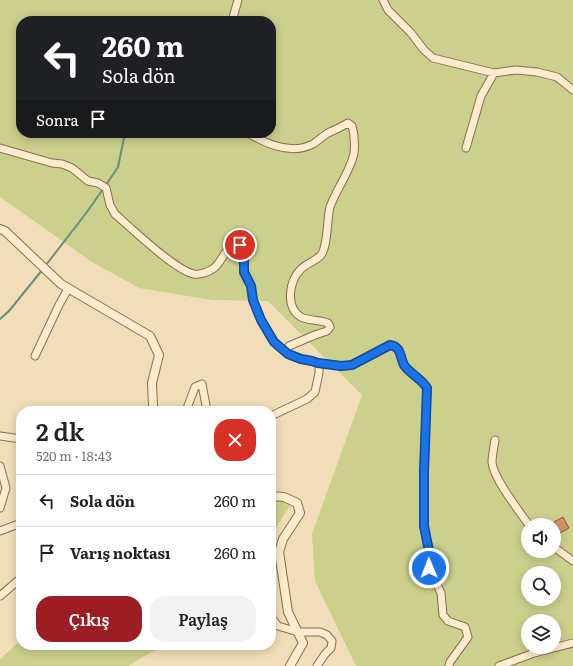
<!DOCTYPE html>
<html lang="tr">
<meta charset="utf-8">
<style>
:root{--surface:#fff;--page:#f2f2f2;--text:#222;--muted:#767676;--line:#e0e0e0;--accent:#9c1d24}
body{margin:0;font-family:Literata,serif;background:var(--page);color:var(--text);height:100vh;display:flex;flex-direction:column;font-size:15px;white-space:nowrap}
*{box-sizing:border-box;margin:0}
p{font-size:13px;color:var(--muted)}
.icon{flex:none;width:22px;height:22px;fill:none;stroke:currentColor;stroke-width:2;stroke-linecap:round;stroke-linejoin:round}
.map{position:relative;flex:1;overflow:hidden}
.panel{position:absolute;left:16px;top:406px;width:260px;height:244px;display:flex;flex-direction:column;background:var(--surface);border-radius:16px;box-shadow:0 2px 10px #0003}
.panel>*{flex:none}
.top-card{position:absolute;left:16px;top:16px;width:260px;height:122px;border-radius:16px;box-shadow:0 2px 10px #0003;background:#202124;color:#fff;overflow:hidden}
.fabs{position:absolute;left:521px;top:518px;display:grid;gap:8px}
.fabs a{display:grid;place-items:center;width:40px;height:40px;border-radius:50%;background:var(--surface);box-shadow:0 2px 10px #0003;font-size:20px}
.pin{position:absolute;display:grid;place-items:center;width:34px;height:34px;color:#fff;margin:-17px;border:2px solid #fff;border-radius:50%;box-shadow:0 1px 4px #0007}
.me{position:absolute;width:44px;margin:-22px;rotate:359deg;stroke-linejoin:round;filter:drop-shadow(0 0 3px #0008)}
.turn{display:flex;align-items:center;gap:14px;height:84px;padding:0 20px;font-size:18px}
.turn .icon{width:52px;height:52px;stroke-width:2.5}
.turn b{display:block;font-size:28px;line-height:34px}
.then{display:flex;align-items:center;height:38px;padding:0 20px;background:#0003;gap:8px;font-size:15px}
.round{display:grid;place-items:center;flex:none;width:42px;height:42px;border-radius:16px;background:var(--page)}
.summary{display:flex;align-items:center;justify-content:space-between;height:68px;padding:0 20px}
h1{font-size:24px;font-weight:600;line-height:30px}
.action{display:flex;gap:8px;margin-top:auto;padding:8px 20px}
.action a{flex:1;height:46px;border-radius:16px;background:var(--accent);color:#fff;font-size:16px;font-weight:600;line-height:46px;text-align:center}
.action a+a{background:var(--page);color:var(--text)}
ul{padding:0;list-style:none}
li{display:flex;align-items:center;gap:12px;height:52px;padding:0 20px;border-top:1px solid var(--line)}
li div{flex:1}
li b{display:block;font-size:15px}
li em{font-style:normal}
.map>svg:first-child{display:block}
.green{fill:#cbd08c;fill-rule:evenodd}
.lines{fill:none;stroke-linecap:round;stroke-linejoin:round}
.stream{stroke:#658e82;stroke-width:2}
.building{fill:#d3916a;stroke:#8a5436}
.minor-casing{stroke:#886d52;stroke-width:9}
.tertiary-casing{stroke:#886d52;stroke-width:10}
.minor{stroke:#fcebcc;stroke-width:7}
.tertiary{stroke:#fcebcc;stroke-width:8}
.route-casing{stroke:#114b97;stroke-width:10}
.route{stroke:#1a73e8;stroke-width:7}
</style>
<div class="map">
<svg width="573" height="666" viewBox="0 0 573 666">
<rect width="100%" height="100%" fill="#f1deb8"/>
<!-- green -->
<path class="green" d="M0 0H573V666H356L315 581 312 534 362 395 268 301 212 300 139 288 92 262 0 197ZM21 21H271V133H21ZM528 525H554V551H528ZM528 573H554V599H528ZM528 621H554V647H528Z
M271 501H285L290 507C282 516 278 526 271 536Z
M21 640V645H170L160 647 128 666H0V659Z"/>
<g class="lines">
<!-- stream -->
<path class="stream" d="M106 185 118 167 125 133
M46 265 87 212 103 189
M0 319 9 311 43 269"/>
</g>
<!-- building -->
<path class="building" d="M563 517 569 528 560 533 554 522Z"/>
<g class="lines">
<!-- minor casing -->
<g class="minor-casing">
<path id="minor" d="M383 0 388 10 411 33 424 50 433 58 494 73 516 70 537 72 557 77 573 90
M232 21 238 0
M248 133C266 144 292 155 313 144 318 141 323 136 328 133 335 130 341 127 348 123L352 126C355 136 355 143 354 153 351 170 336 190 330 207 327 218 328 246 321 255 317 260 306 264 301 269 289 281 285 307 301 317 310 321 319 320 328 323L330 327 327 331 315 335 289 346 287 349 288 354 301 359 312 361 318 363 319 366V373L315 392 307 399 271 416
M0 148 52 163 62 164 72 168 88 181 98 183 106 188 110 205 115 214C131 228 176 271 194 274 201 275 208 272 214 268 224 260 224 245 240 245L243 257 244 273 251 286 253 300 261 320 274 342 288 354
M466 148 481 96 494 73
M35 356 59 305 68 289
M318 363 341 366 352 365 390 345C401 346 400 357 404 365 410 374 421 378 427 388L424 472V526L430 556 429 568 441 593 443 615 448 621 465 627 468 637 450 662 449 666
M186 411 195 387 202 384 207 411
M0 436 21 439
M495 440C494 447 492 456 492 462 493 478 519 511 529 525
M0 466 6 488 0 508
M0 531 21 523
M554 547 573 561
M0 596 21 578
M271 617 278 626 298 632H320L327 635 332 641 331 648 325 654 317 666
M499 666 534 653 573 643"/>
</g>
<!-- tertiary casing -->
<g class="tertiary-casing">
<path id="tertiary" d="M0 229 5 231 61 284 150 336 159 355 152 383 153 406 155 411
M271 496 284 497 297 503 300 513 283 539 279 552 288 612 303 643 290 666"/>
</g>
<!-- minor -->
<use href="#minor" class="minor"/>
<!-- tertiary -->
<use href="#tertiary" class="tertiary"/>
</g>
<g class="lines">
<!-- route casing -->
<g class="route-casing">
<path id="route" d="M240 245 244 257V272L251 286 253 300 261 320 274 342 288 354 301 359 312 361 318 363 341 366 352 365 390 345C401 346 400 357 404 365 410 374 421 378 427 388L424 472V526L430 556 429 568"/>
</g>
<!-- route -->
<use href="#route" class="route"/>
</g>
</svg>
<div class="fabs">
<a><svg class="icon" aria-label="sound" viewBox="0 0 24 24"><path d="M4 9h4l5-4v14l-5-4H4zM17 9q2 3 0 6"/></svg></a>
<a><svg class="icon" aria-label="search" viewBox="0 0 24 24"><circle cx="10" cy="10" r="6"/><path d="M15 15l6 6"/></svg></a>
<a><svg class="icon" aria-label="layers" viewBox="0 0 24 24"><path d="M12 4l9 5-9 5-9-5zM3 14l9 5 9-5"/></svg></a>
</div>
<div class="pin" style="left:240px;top:245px;background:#d93025"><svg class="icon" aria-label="arrive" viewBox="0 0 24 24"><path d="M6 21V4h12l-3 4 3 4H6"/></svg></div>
<svg class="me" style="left:429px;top:568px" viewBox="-20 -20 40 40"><circle r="17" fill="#1a73e8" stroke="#fff" stroke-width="3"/><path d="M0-11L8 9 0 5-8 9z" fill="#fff"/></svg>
<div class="top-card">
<div class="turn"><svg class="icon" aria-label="left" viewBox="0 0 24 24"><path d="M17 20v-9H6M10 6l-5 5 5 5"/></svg><div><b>260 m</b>Sola dön</div></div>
<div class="then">Sonra<svg class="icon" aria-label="arrive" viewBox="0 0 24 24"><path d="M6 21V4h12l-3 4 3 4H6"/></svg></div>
</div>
<section class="panel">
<div class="summary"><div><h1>2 dk</h1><p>520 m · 18:43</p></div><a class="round" style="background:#d93025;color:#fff"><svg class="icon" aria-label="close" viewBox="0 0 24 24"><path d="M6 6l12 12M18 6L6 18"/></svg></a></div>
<ul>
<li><svg class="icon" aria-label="left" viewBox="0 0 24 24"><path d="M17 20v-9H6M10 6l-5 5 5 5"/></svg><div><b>Sola dön</b></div><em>260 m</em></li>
<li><svg class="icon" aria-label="arrive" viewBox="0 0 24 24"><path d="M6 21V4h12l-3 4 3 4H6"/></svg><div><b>Varış noktası</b></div><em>260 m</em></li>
</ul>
<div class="action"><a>Çıkış</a><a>Paylaş</a></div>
</section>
</div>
